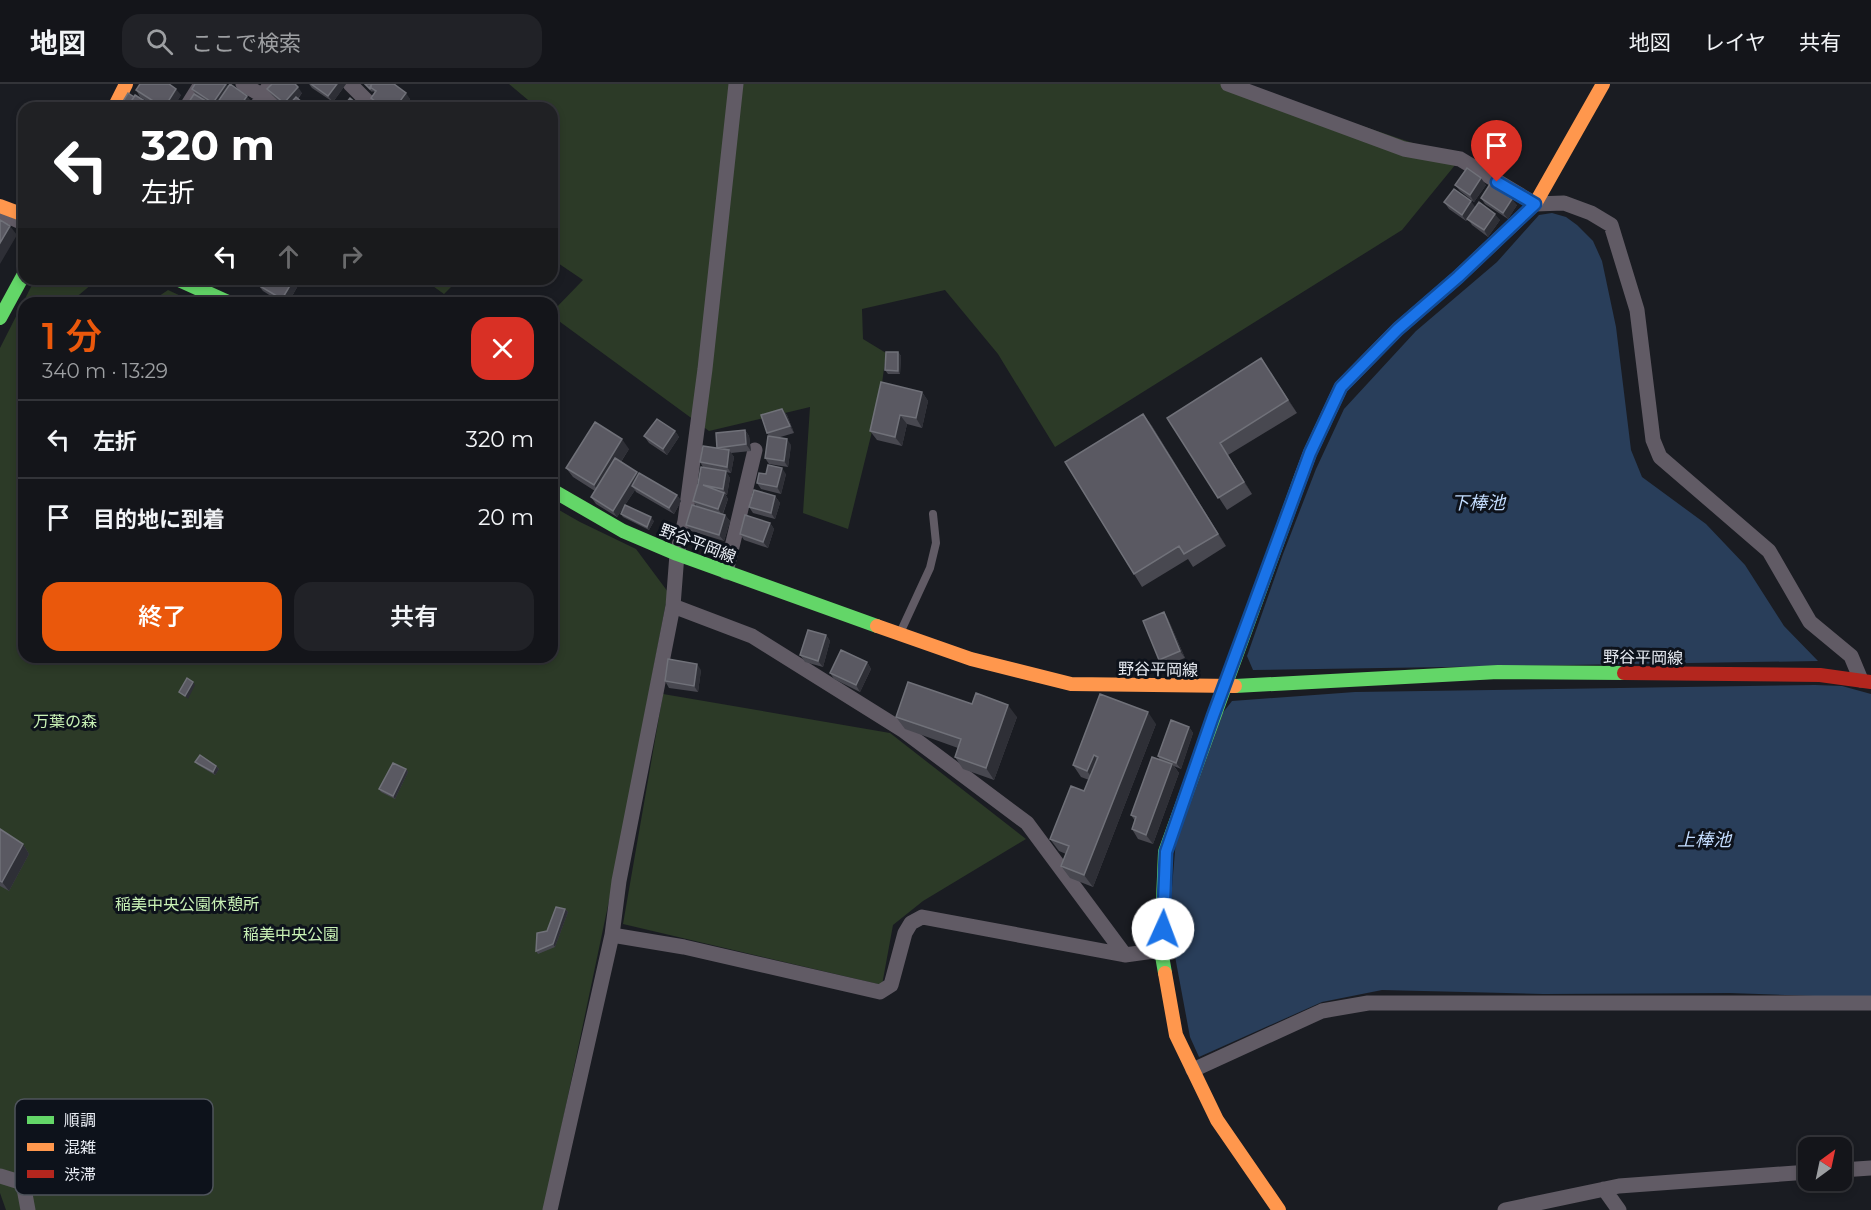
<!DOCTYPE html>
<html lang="ja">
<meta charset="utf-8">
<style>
:root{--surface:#14151a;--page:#212227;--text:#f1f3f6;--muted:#9d9fa2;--line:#333439;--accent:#ea580c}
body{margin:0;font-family:Montserrat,"Noto Sans JP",sans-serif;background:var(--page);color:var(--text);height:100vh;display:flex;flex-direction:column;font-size:22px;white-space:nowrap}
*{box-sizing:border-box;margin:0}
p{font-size:20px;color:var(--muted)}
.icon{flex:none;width:33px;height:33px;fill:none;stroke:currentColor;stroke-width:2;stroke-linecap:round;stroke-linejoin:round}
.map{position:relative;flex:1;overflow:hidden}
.details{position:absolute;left:18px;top:213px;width:540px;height:366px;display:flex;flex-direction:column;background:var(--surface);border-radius:18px;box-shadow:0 3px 9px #0003,0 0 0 2px var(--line)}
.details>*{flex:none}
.guide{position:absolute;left:18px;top:18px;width:540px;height:183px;border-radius:18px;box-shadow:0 3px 9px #0003,0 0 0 2px var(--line);background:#202124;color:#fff;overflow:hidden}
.needle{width:39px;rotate:33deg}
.buttons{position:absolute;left:1798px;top:1053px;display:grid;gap:12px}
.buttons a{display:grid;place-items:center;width:54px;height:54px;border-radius:12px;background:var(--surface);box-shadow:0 3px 9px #0003,0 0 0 2px var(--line);font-size:30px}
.pin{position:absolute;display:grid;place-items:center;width:51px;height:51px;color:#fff;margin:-62px -26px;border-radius:50% 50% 50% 0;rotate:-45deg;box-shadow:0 0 6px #0007}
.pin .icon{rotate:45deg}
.me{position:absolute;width:66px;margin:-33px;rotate:2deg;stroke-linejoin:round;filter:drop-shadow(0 0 4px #0008)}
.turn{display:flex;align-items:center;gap:21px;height:126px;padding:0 24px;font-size:27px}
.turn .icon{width:78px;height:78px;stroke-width:2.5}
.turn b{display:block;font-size:42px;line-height:51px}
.lanes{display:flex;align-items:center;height:57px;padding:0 24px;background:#0003;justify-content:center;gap:30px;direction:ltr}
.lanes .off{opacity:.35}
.round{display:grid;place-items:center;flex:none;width:63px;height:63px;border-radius:18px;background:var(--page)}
.overview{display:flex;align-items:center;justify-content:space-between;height:102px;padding:0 24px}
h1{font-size:36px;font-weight:600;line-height:45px;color:var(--accent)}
.cta{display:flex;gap:12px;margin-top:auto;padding:12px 24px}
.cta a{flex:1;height:69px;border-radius:18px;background:var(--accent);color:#fff;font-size:24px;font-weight:600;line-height:69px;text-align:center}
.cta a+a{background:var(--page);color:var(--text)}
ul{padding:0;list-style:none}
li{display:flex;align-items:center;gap:18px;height:78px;padding:0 24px;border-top:2px solid var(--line)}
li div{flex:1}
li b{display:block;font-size:22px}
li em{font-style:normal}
header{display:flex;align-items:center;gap:36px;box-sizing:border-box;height:84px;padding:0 30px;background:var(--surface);border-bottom:2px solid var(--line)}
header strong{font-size:28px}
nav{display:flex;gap:33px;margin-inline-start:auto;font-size:21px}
.search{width:420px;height:54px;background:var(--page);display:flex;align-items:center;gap:15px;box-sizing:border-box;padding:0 21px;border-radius:18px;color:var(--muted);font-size:22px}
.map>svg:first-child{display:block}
.green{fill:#2c3a27}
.water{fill:#293e5a}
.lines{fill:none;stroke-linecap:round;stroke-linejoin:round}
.lane{stroke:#615b65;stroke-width:8}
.street{stroke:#615b65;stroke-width:15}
.fast{stroke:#63d668;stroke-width:14}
.slow{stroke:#ff974d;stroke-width:14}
.jam{stroke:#b3261e;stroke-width:14}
.wall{fill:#484850}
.shaded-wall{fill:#2e2f36}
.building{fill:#5a5962;stroke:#707179;stroke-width:1.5}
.route-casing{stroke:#114b97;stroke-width:15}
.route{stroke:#1a73e8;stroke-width:10}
.labels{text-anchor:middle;stroke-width:6;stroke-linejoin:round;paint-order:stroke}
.street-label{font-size:16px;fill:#eaeef5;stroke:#0d121b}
.park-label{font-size:16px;fill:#c8f1b5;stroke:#0d121b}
.water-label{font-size:18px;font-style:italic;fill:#c3dcfe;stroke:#0d121b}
.key{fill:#0d121b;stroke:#4f545c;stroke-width:1.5}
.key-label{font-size:16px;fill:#eaeef5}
</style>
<header>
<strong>地図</strong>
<div class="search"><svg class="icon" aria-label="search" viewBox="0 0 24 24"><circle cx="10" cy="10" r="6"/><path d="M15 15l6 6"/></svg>ここで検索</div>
<nav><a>地図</a><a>レイヤ</a><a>共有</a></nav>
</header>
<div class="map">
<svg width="1871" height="1126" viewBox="0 0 1871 1126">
<rect width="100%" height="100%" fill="#1a1c22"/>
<!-- green -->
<path class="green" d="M509 0H1238L1460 75 1402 146 1055 363 998 270 945 206 862 225 863 255 886 269 880 315 848 445 803 429 810 323 709 347 552 232V228L583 196 552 175V24H524L534 21Z
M35 195H98L74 215 76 219H24V573H552V422L580 438 636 465 668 508 614 793 544 1126H6L0 1109V264Z
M423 195H459L444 210Z
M168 206 196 219H149Z
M663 610 890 649 1026 755 923 817 893 841 882 901 623 840Z"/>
<!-- water -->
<path class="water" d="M1552 129 1566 133 1577 141 1593 157 1602 177 1616 243 1631 366 1642 393 1706 440 1745 481 1784 542 1818 577 1253 586 1247 572 1283 470 1316 385 1344 325 1416 247 1497 178 1539 131Z
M1815 601 1842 602 1871 610V914L1730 909 1543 910 1382 906 1322 918 1199 973 1190 953 1169 840 1176 755 1221 631 1232 617 1355 608Z"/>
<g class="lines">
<!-- lane -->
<path class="lane" d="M1 133 24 143
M900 549 930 484 936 459 933 430"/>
<!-- street -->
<path class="street" d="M243 0 263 12 275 24
M350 0 374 24
M1228 0 1404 65 1460 75 1535 120 1564 119 1591 129 1611 141 1637 226 1653 356 1660 373 1769 467 1810 538 1851 572 1861 596
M186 24 201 0
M256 24 270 0
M726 488 755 366
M673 522 752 552 904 647 1027 739 1125 871 1161 866
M612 851 684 863 880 908 891 901 905 849 911 839 922 833 1125 871
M1193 986 1322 927 1368 919H1871
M1842 1086 1871 1084
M0 1092 23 1099 28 1126
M1604 1105 1619 1126
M550 1126 612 851 619 797 673 522 677 470 685 437 705 285 736 0
M1505 1126 1619 1102 1809 1088"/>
<!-- fast -->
<path class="fast" d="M177 195 230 219
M0 234 24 190
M552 406 623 447 677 470 877 542
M1235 602 1498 588 1624 589
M1165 889 1161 866 1165 768 1301 393"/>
<!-- slow -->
<path class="slow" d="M114 24 126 0
M0 122 24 131
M1301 393 1310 369 1341 303 1398 245 1458 193 1535 120 1603 0
M877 542 971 575 1071 600 1235 602
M1165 889 1176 951 1217 1036 1279 1126"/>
<!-- jam -->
<path class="jam" d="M1624 589 1820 591 1871 598"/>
</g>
<!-- wall -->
<path class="wall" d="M226 0 228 2 247 12 251 18 247 24H215L213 23 214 24H185L196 11 192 5Z
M309 0H346L333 18 312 4Z
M364 0H394L410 15 404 24H380L375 21 371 14 375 9 373 7 372 8Z
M267 5 302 9 298 15 309 24H286L272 11Z
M136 6 181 11 173 24H158L140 13Z
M1455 101H1486L1474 118 1460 107Z
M1481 114 1517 121 1508 135 1485 120Z
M1444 118 1475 123 1500 136 1488 153 1472 141 1468 135 1466 137 1449 125Z
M262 195H296L299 200 288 219H282L263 207 258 201Z
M898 268 901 272 900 290H888L885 286Z
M1261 274 1297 329 1228 371 1252 410 1227 426 1167 334Z
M922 308 928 317 922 344 907 340 902 362 877 356 870 347Z
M782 325 787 331 794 349 777 354 791 361 788 383 769 380 765 374 769 352 767 349Z
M1143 330 1152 342 1226 462 1193 483 1188 475 1142 503 1134 490Z
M745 346 749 352 751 367 731 369 734 373 731 389 726 388 730 394 727 411 725 410 728 415 723 430 725 431 730 437 724 457 691 447 686 441 697 423 693 417 703 383 700 378 718 364H717Z
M675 347 679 353 667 371 649 359 644 352Z
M629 365 621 378 637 388 639 390 677 411 681 417 674 430 636 408 635 406 617 433 596 420 591 413 595 407 573 393 566 384Z
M766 390H786L781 410 761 405 757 399Z
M775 412 780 419 775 435 753 429 749 423Z
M621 430 654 437 649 446 623 433Z
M770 439 774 445 768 464 744 456 740 450Z
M1164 528 1168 535 1185 574 1163 582 1159 576Z
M826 551 830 557 823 583 805 578 800 571Z
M867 578 871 585 860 608 834 595 830 589Z
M701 586 698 608 669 604 665 597Z
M972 620 1017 633 994 696 963 685 955 673 958 664 905 645 896 633Z
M1156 640 1093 803 1070 794 1061 782 1066 770 1059 767 1050 755 1084 707 1089 696 1081 693 1073 681Z
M1189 643 1193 649 1181 685 1174 682 1179 689 1153 760 1138 755 1132 745 1135 737 1131 731 1160 676 1158 672Z
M195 678 216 682 219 685 215 691 198 681Z
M406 685 408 688 395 715 381 708 379 705Z
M0 745 23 760 29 770 9 807 0 802Z
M565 825 568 828 555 863 538 870 536 867 547 847Z"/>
<!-- shaded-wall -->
<path class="shaded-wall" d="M226 0 231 6 215 22 216 24 213 19Z
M337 0H346L333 18 328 12Z
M298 3 302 9 289 24H287L284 19Z
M176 5 181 11 173 24H164Z
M406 9 410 15 404 24H395Z
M247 12 251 18 247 24H239Z
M1481 94 1486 101 1474 118 1470 111Z
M1512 115 1517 121 1508 135 1503 129Z
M1471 117 1476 124 1466 137 1462 131Z
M1495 130 1500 136 1488 153 1484 146Z
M10 142 17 151 0 180V159Z
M294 195H296L299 200 288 219H284L282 215Z
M898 268 901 272 900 290 898 287Z
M1261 274 1270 287 1297 329 1288 316Z
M922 308 928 317 922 344 916 334Z
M782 325 787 331 794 349 790 342Z
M1143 330 1152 342 1226 462 1218 450Z
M900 331 907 340 902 362 895 353Z
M554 344 559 351 552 361V348Z
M745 346 749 352 751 367 746 360Z
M675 347 679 353 667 371 663 365Z
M622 355 629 365 600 410 594 401Z
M787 355 791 361 788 383 784 377Z
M1220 359 1228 371 1252 410 1244 398Z
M729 366 734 373 731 389 727 383Z
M782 384 786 390 781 410 777 403Z
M726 387 730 394 727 411 723 405Z
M637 388 642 394 632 402 635 406 617 433 613 427Z
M724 409 728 415 722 431 718 425Z
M677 411 681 417 674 430 669 424Z
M775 412 780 419 775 435 771 429Z
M725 431 730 437 724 457 719 451Z
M651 433 654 437 649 446 647 443Z
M770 439 774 445 768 464 763 458Z
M1164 528 1168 535 1185 574 1180 567Z
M826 551 830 557 823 583 818 577Z
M867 578 871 585 860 608 856 601Z
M697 580 701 586 698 608 694 602Z
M193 598 195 601 188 615 185 612Z
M1008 621 1017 633 994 696 986 684Z
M1148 628 1156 640 1093 803 1084 791Z
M1189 643 1193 649 1181 685 1176 679Z
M1094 671 1102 684 1096 699 1087 687Z
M1172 680 1179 689 1153 760 1146 751Z
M216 682 219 685 215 691 213 688Z
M406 685 408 688 395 715 393 712Z
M23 760 29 770 9 807 2 798Z
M565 825 568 828 555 863 553 860Z"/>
<!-- building -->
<path class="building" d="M140 0H169L176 5 164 24 136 6Z
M195 0H226L213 19 192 5Z
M230 0 247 12 239 24H218L215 22Z
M272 0H295L298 3 284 19 267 5Z
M311 0H337L328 12Z
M365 0H372L370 3H371L370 5Z
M372 0H394L406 9 395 24H384L371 14 376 7 370 3Z
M128 9 134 13 127 24H119Z
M194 10 211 20 209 24H185Z
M135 11 156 24H127Z
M296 13 309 24H288L287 23Z
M350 14 362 24H342Z
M1467 84 1481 94 1470 111 1455 101Z
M1490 100 1512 115 1503 129 1481 114Z
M1454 105 1471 117 1462 131 1444 118Z
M1479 118 1495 130 1484 146 1467 135Z
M0 136 10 142 0 159Z
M262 195H294L282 215 258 201Z
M886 268H898V287L885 286Z
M1261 274 1288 316 1220 359 1244 398 1218 414 1167 334Z
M881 298 922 308 916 334 900 331 895 353 870 347Z
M782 325 790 342 767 349 761 331Z
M1143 330 1218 450 1184 470 1179 462 1134 490 1065 378Z
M657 335 675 347 663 365 644 352Z
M595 338 622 355 594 401 566 384Z
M745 346 746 360 717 364 716 349Z
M768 352 787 355 784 377 765 374Z
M703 362 729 366 727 383 700 378Z
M615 374 637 388 613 427 591 413Z
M768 381 782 384 777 403 757 399 759 389 766 390Z
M701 383 726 387 723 405 703 401 724 409 718 425 693 417 698 400Z
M639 389 677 411 669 424 632 402Z
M754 406 775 412 771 429 749 423Z
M625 421 651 433 647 443 621 430Z
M692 421 725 431 719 451 686 441Z
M745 431 770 439 763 458 740 450Z
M1164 528 1180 567 1159 576 1143 537Z
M808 546 826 551 818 577 800 571Z
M841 566 867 578 856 601 830 589Z
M668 575 697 580 694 602 665 597Z
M187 594 193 598 185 612 179 608Z
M908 598 972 620 976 609 1008 621 986 684 955 673 961 655 896 633Z
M1100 610 1148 628 1084 791 1061 782 1069 762 1050 755 1071 702 1084 707 1098 673 1094 671 1087 687 1073 681Z
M1171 636 1189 643 1176 679 1158 672Z
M200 671 216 682 213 688 195 678Z
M1152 673 1172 680 1146 751 1132 745 1136 733 1131 731Z
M393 679 406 685 393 712 379 705Z
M0 745 23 760 2 798 0 797Z
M556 823 565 825 553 860 536 867 537 849 547 847Z"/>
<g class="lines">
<!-- route casing -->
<g class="route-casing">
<path id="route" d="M1163 845 1166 768 1213 632 1310 369 1341 303 1398 245 1458 193 1535 120 1497 98"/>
</g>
<!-- route -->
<use href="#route" class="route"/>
</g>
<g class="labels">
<!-- street labels -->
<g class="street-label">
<text transform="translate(698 459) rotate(21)" y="6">野谷平岡線</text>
<text transform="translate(1643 573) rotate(1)" y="6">野谷平岡線</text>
<text transform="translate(1158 585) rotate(1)" y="6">野谷平岡線</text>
</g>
<!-- park labels -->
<g class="park-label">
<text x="65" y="643">万葉の森</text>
<text x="187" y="826">稲美中央公園休憩所</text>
<text x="291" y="856">稲美中央公園</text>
</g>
<!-- water labels -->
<g class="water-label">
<text x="1478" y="425">下棒池</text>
<text x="1704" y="762">上棒池</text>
</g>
</g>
<!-- legend -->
<rect x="15" y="1015" width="198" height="96" rx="9" class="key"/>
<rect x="27" y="1032" width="27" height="8" fill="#63d668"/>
<rect x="27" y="1059" width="27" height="8" fill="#ff974d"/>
<rect x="27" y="1086" width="27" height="8" fill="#b3261e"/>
<g class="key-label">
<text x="64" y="1042">順調</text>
<text x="64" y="1069">混雑</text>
<text x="64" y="1096">渋滞</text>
</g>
</svg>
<div class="buttons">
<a><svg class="needle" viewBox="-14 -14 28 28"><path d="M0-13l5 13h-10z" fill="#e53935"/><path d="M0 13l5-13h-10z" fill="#9d9fa2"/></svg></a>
</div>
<div class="pin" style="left:1497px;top:98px;background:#d93025"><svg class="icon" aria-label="arrive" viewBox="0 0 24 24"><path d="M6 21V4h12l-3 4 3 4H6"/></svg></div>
<svg class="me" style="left:1163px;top:845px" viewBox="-20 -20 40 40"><circle r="19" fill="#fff"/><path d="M0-13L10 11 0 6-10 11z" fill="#1a73e8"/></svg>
<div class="guide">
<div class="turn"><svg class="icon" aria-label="left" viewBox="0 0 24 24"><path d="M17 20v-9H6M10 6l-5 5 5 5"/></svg><div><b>320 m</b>左折</div></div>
<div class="lanes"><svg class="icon" aria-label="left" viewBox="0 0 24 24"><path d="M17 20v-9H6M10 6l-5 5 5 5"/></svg><svg class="icon off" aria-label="ahead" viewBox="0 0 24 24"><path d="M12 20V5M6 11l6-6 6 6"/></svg><svg class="icon off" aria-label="right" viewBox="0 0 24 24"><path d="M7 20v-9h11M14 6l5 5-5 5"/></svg></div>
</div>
<section class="details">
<div class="overview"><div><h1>1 分</h1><p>340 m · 13:29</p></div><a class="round" style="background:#d93025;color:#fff"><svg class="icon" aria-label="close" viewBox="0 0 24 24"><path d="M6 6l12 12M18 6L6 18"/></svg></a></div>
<ul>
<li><svg class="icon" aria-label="left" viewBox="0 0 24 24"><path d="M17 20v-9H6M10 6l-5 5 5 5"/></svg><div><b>左折</b></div><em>320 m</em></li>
<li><svg class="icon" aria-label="arrive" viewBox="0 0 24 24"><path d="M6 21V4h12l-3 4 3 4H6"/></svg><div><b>目的地に到着</b></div><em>20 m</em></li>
</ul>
<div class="cta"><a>終了</a><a>共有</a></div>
</section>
</div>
